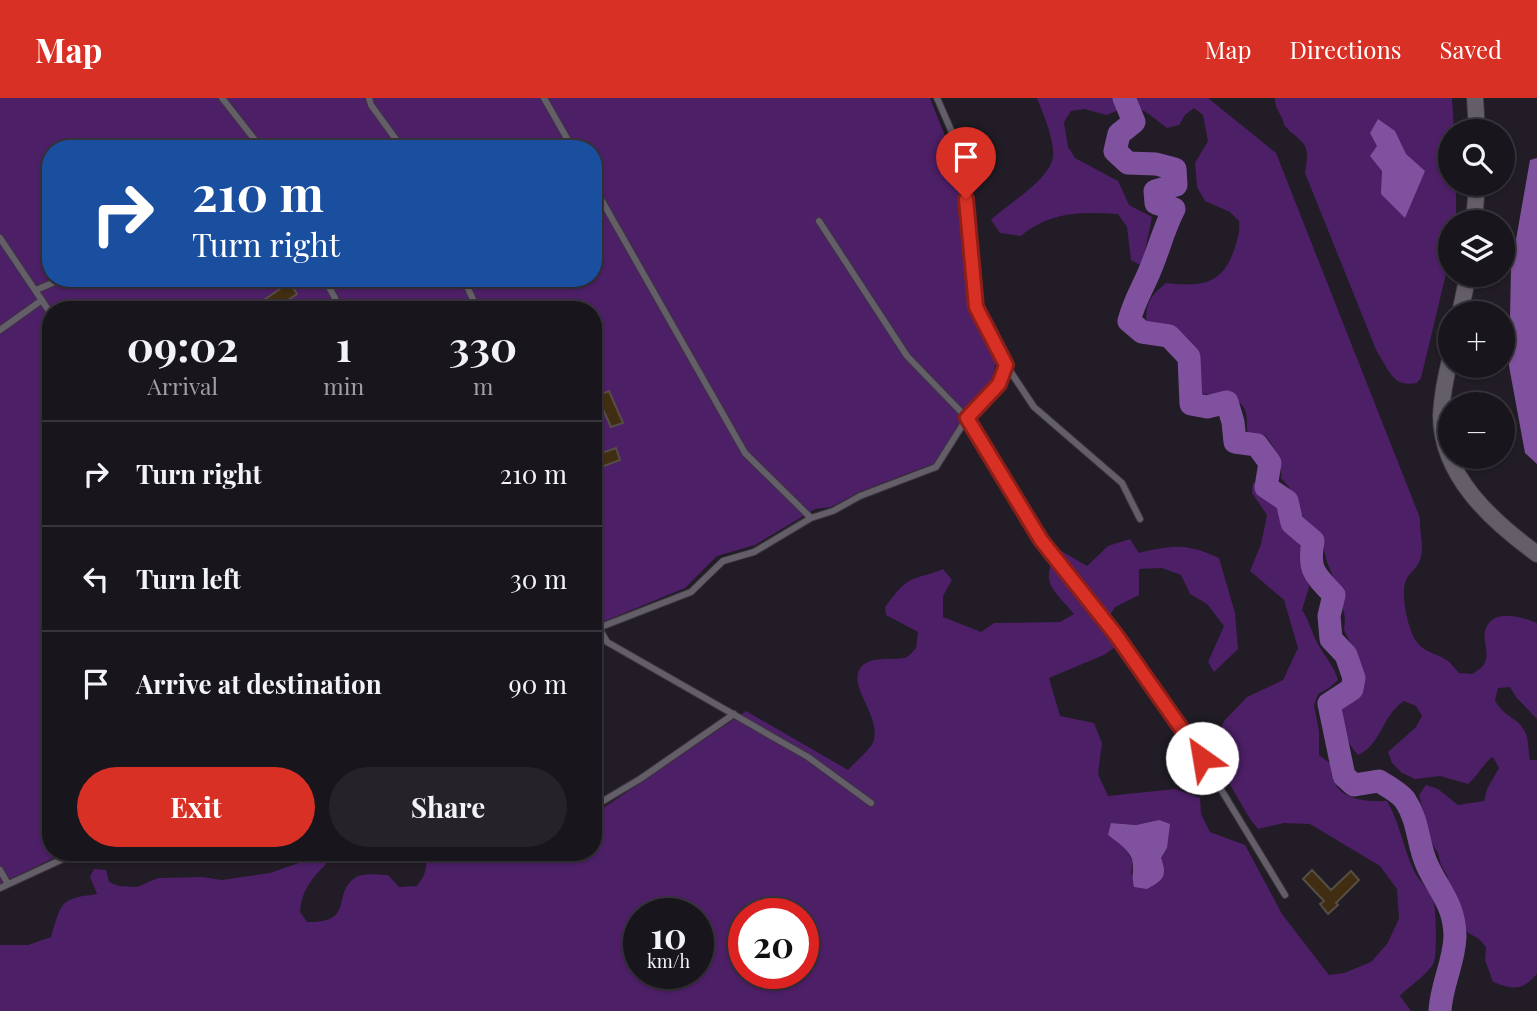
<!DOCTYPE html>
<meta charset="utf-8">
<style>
:root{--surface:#19151c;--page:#262229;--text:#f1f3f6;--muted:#9f9fa3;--line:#37343b;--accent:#d93025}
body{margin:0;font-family:"Playfair Display",serif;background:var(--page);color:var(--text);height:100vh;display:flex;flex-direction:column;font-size:26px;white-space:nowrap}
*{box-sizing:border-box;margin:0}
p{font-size:23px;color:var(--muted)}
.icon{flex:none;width:38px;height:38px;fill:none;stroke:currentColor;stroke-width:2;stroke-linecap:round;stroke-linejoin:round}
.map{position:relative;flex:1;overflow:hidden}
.panel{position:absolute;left:42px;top:203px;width:560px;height:560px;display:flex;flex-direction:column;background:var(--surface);border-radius:28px;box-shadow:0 2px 5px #0004,0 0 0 2px var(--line)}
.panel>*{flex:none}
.top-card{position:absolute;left:42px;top:42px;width:560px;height:147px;border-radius:28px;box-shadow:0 2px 5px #0004,0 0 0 2px var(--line);background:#1a4fa0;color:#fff;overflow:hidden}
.buttons{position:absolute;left:1438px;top:21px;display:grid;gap:14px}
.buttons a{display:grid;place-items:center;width:77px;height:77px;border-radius:50%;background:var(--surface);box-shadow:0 2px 5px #0004,0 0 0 2px var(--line);font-size:35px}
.speed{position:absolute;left:623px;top:800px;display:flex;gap:14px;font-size:35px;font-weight:700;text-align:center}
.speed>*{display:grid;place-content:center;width:91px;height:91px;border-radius:50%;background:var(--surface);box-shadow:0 2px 5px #0004,0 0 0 2px var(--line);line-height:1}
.speed small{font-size:18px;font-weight:400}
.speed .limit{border:10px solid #d22;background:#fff;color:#111}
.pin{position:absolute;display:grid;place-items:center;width:60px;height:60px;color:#fff;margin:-72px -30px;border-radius:50% 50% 50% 0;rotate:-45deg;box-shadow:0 0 7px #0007}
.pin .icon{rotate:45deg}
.me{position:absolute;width:77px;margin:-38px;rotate:328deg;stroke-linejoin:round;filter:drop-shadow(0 0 5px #0008)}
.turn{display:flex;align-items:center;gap:24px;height:147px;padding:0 35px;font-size:32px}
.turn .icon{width:91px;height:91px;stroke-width:2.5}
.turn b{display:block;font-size:49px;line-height:60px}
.eta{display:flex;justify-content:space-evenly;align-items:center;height:119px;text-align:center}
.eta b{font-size:42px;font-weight:700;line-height:49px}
.cta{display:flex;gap:14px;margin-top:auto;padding:14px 35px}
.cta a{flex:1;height:80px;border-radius:42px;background:var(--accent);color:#fff;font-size:28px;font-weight:700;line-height:80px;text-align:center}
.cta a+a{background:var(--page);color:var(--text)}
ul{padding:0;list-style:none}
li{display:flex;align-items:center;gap:21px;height:105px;padding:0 35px;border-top:2px solid var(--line)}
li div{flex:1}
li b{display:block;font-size:26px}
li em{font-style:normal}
header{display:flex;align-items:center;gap:42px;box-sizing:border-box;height:98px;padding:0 35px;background:var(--accent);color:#fff}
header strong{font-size:33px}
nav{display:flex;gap:38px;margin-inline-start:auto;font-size:24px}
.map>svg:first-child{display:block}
.green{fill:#4d1f67;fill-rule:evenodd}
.water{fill:#80519e}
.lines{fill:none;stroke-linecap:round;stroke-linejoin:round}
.river{stroke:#80519e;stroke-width:23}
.building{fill:#412e12;stroke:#554e44;stroke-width:2}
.service-casing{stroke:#3a363d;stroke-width:8}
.tertiary-casing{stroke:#3a363d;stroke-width:18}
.service{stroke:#645e69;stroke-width:6}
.tertiary{stroke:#645e69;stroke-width:16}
.route-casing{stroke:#8d1f18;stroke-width:18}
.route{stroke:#d93025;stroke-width:12}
</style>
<header>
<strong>Map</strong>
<nav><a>Map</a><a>Directions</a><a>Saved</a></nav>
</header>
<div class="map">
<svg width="1537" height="913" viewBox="0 0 1537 913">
<rect width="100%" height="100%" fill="#211c25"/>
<!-- green -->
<path class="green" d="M0 0H930L958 71 970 210 997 257 991 289 968 314 935 365 859 394 831 409 815 411 755 447 717 458 685 490 593 528V212H51V754H66L0 786ZM51 51H593V180H51Z
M1037 0H1208L1276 55 1420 420C1419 433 1424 445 1421 458 1419 469 1412 472 1407 480 1399 492 1408 532 1416 543 1424 555 1437 555 1448 563 1452 566 1455 571 1459 575L1472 576C1479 572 1484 569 1486 561 1488 552 1483 542 1485 533 1492 509 1521 519 1537 525V621L1516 599 1510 589 1498 590 1495 602C1503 619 1518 619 1525 634 1529 641 1528 653 1530 662H1537V876C1522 893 1514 892 1493 884L1485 862 1486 849 1478 840 1468 835 1461 825 1447 777 1441 767 1438 755 1424 733 1425 722 1419 697 1426 687 1438 691 1458 707 1484 703 1487 691 1499 670 1493 659C1482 666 1479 677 1468 686L1440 678 1415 681 1402 675 1392 665 1388 654 1416 629 1422 618 1416 608 1404 603C1382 617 1382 646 1358 657 1345 644 1342 625 1341 607L1352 601 1358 590 1360 565 1344 532 1345 520 1340 497 1327 464 1321 440 1305 423 1289 389 1281 380C1282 362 1275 350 1265 337L1248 336C1246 329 1248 318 1245 312 1239 296 1215 298 1202 296 1198 283 1200 265 1197 257 1188 235 1167 232 1147 228 1144 207 1150 198 1166 185 1202 189 1223 187 1235 149 1238 140 1240 133 1239 123L1230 114 1205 103 1197 89 1195 65 1208 43 1203 17 1194 10 1185 17 1179 27 1167 30 1146 14 1130 7 1107 17 1084 11 1071 13 1064 24 1068 49 1075 60 1118 83 1129 107 1152 119 1142 168 1131 162 1127 129 1118 116C1082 114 1051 113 1021 138L1000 135 991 122C1007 106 1049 83 1053 59 1055 44 1043 15 1037 0Z
M1275 0H1452L1454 33H1451V86H1456V124H1451V155L1421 280 1417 285C1392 290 1389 271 1377 254L1305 75C1311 41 1303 48 1284 27 1283 17 1274 11 1275 0Z
M1253 383 1261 395 1280 409 1285 433 1304 451 1306 457 1309 489 1302 512C1310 524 1312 536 1319 548 1326 560 1334 568 1338 582L1329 590 1318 596 1314 607 1319 633V657L1331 666C1330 700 1359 704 1387 703 1400 725 1403 750 1414 773 1419 784 1432 793 1434 805 1436 813 1437 857 1434 864 1430 875 1409 888 1400 898L1411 913H0V847H28L51 839C62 804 59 801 97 796L90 779 94 771 106 772 109 784 119 788 137 789 158 780 202 779 222 782 270 775 310 761 325 762 326 766C311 781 301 794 300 814L307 824C356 825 331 796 355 780 363 774 378 777 388 777L399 789 417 788C425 778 429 767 424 754H593V717L746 613 848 672C855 664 865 656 871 648 887 623 845 588 861 569 871 558 890 562 904 560 909 559 912 554 916 550L918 534 886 517 885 509C892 500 899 489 909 483 918 478 933 476 943 471L952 482 943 498V519L981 534 994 525 1060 524 1074 516C1052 489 1039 486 1058 451L1087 468 1108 448 1130 441 1139 455C1174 447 1185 445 1219 460L1235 515 1238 551 1214 574 1208 564 1224 528 1207 506 1190 496 1181 477 1162 470 1139 471V497L1115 509 1103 528 1116 548 1106 556 1049 580 1060 618 1094 625 1102 645 1098 676 1108 698 1175 691 1200 700 1201 716 1210 734 1245 747 1282 816 1329 877 1344 875 1371 864 1387 846 1399 821 1397 791 1380 768 1310 726 1284 725 1258 731 1250 721 1211 654 1224 623 1247 599 1283 582 1298 550 1284 502 1250 473 1261 446 1267 417 1252 395ZM1159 722 1167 750 1161 760 1131 777 1133 764 1111 725 1136 727ZM639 816H698V875H639ZM744 816H803V875H744Z"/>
<!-- water -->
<path class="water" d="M1378 21 1395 33 1406 56 1425 73 1405 120 1381 96 1382 73 1370 58 1377 48 1370 35Z
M1537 60V366L1525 355 1509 268 1511 170 1530 62Z
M1159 722 1170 726 1167 750 1161 760C1168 779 1163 782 1147 791L1134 789C1132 780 1133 774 1133 766 1132 753 1117 744 1108 737L1111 725 1136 727Z"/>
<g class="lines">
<!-- river -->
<path class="river" d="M1124 0 1134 24 1119 36 1115 53 1128 65 1156 66 1175 71 1176 87 1155 93 1156 105 1174 111C1163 132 1158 155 1148 177 1140 195 1134 204 1129 223L1142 234 1169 238 1189 259 1191 306 1207 309 1227 304 1233 324 1235 344 1257 347 1270 365 1266 389 1287 403 1292 425 1313 443C1308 472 1314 476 1334 497L1329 518 1331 541 1346 557 1354 580 1352 591 1329 606 1344 678 1354 687 1379 683C1387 688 1399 694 1405 702 1420 725 1417 747 1428 769 1440 794 1455 808 1455 839 1454 865 1441 888 1440 913"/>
</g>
<!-- building -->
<path class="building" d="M290 184 297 196 273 212H266L261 204Z
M609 293 623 325 611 329 597 298Z
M616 350 620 362 593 372V358Z
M1312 772 1331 792 1351 773 1359 782 1336 805 1338 807 1328 816 1320 806 1324 803 1303 781Z"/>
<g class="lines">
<!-- service casing -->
<g class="service-casing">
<path id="service" d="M222 0 262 51
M369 0 371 7 403 51
M544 0 573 51
M593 87 745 355 811 420
M819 123 907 258 967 320 1041 442 1116 537 1188 637 1285 797
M0 140 51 216
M324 180 335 200
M463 180 478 212
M36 192 64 180
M0 232 42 202
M1006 267 1034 309 1122 385 1140 421
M599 530 607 544 808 659 871 705
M593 532 691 494 723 463 754 454 811 420 833 413 860 398 936 369 967 320 999 286 1006 267 976 209 964 76 951 32 937 0
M593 709 640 681 734 616
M0 772 8 786
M0 790 78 754"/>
</g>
<!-- tertiary casing -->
<g class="tertiary-casing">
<path id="tertiary" d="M1475 0 1477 33
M1474 124 1477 86
M1460 215 1468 177
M1451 258C1446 277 1442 297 1441 317 1441 378 1492 423 1537 456"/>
</g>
<!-- service -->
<use href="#service" class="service"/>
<!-- tertiary -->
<use href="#tertiary" class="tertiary"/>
</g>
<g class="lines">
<!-- route casing -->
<g class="route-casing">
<path id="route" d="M966 101 976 209 1006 267 999 286 967 320 1041 442 1116 537 1202 660"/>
</g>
<!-- route -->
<use href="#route" class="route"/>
</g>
</svg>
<div class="buttons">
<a><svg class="icon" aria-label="search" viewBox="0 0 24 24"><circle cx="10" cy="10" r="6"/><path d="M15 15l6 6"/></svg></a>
<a><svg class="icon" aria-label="layers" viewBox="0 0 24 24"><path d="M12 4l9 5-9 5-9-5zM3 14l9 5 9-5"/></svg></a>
<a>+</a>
<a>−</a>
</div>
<div class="speed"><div>10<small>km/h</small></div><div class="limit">20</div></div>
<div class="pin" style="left:966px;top:101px;background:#d93025"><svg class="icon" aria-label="arrive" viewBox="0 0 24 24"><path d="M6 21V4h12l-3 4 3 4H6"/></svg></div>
<svg class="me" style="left:1202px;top:660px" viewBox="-20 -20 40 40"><circle r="19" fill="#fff"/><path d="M0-13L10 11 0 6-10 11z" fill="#d93025"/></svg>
<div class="top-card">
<div class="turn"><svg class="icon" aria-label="right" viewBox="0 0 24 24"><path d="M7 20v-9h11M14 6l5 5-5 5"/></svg><div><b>210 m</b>Turn right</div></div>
</div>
<section class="panel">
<div class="eta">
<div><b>09:02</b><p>Arrival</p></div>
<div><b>1</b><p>min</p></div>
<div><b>330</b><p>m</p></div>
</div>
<ul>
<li><svg class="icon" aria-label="right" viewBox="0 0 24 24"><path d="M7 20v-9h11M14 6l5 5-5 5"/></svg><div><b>Turn right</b></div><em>210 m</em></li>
<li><svg class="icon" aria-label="left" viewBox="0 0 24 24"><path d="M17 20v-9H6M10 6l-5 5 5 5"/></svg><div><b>Turn left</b></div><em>30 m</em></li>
<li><svg class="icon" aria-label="arrive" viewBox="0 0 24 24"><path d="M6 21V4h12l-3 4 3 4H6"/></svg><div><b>Arrive at destination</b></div><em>90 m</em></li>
</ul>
<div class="cta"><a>Exit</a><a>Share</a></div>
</section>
</div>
